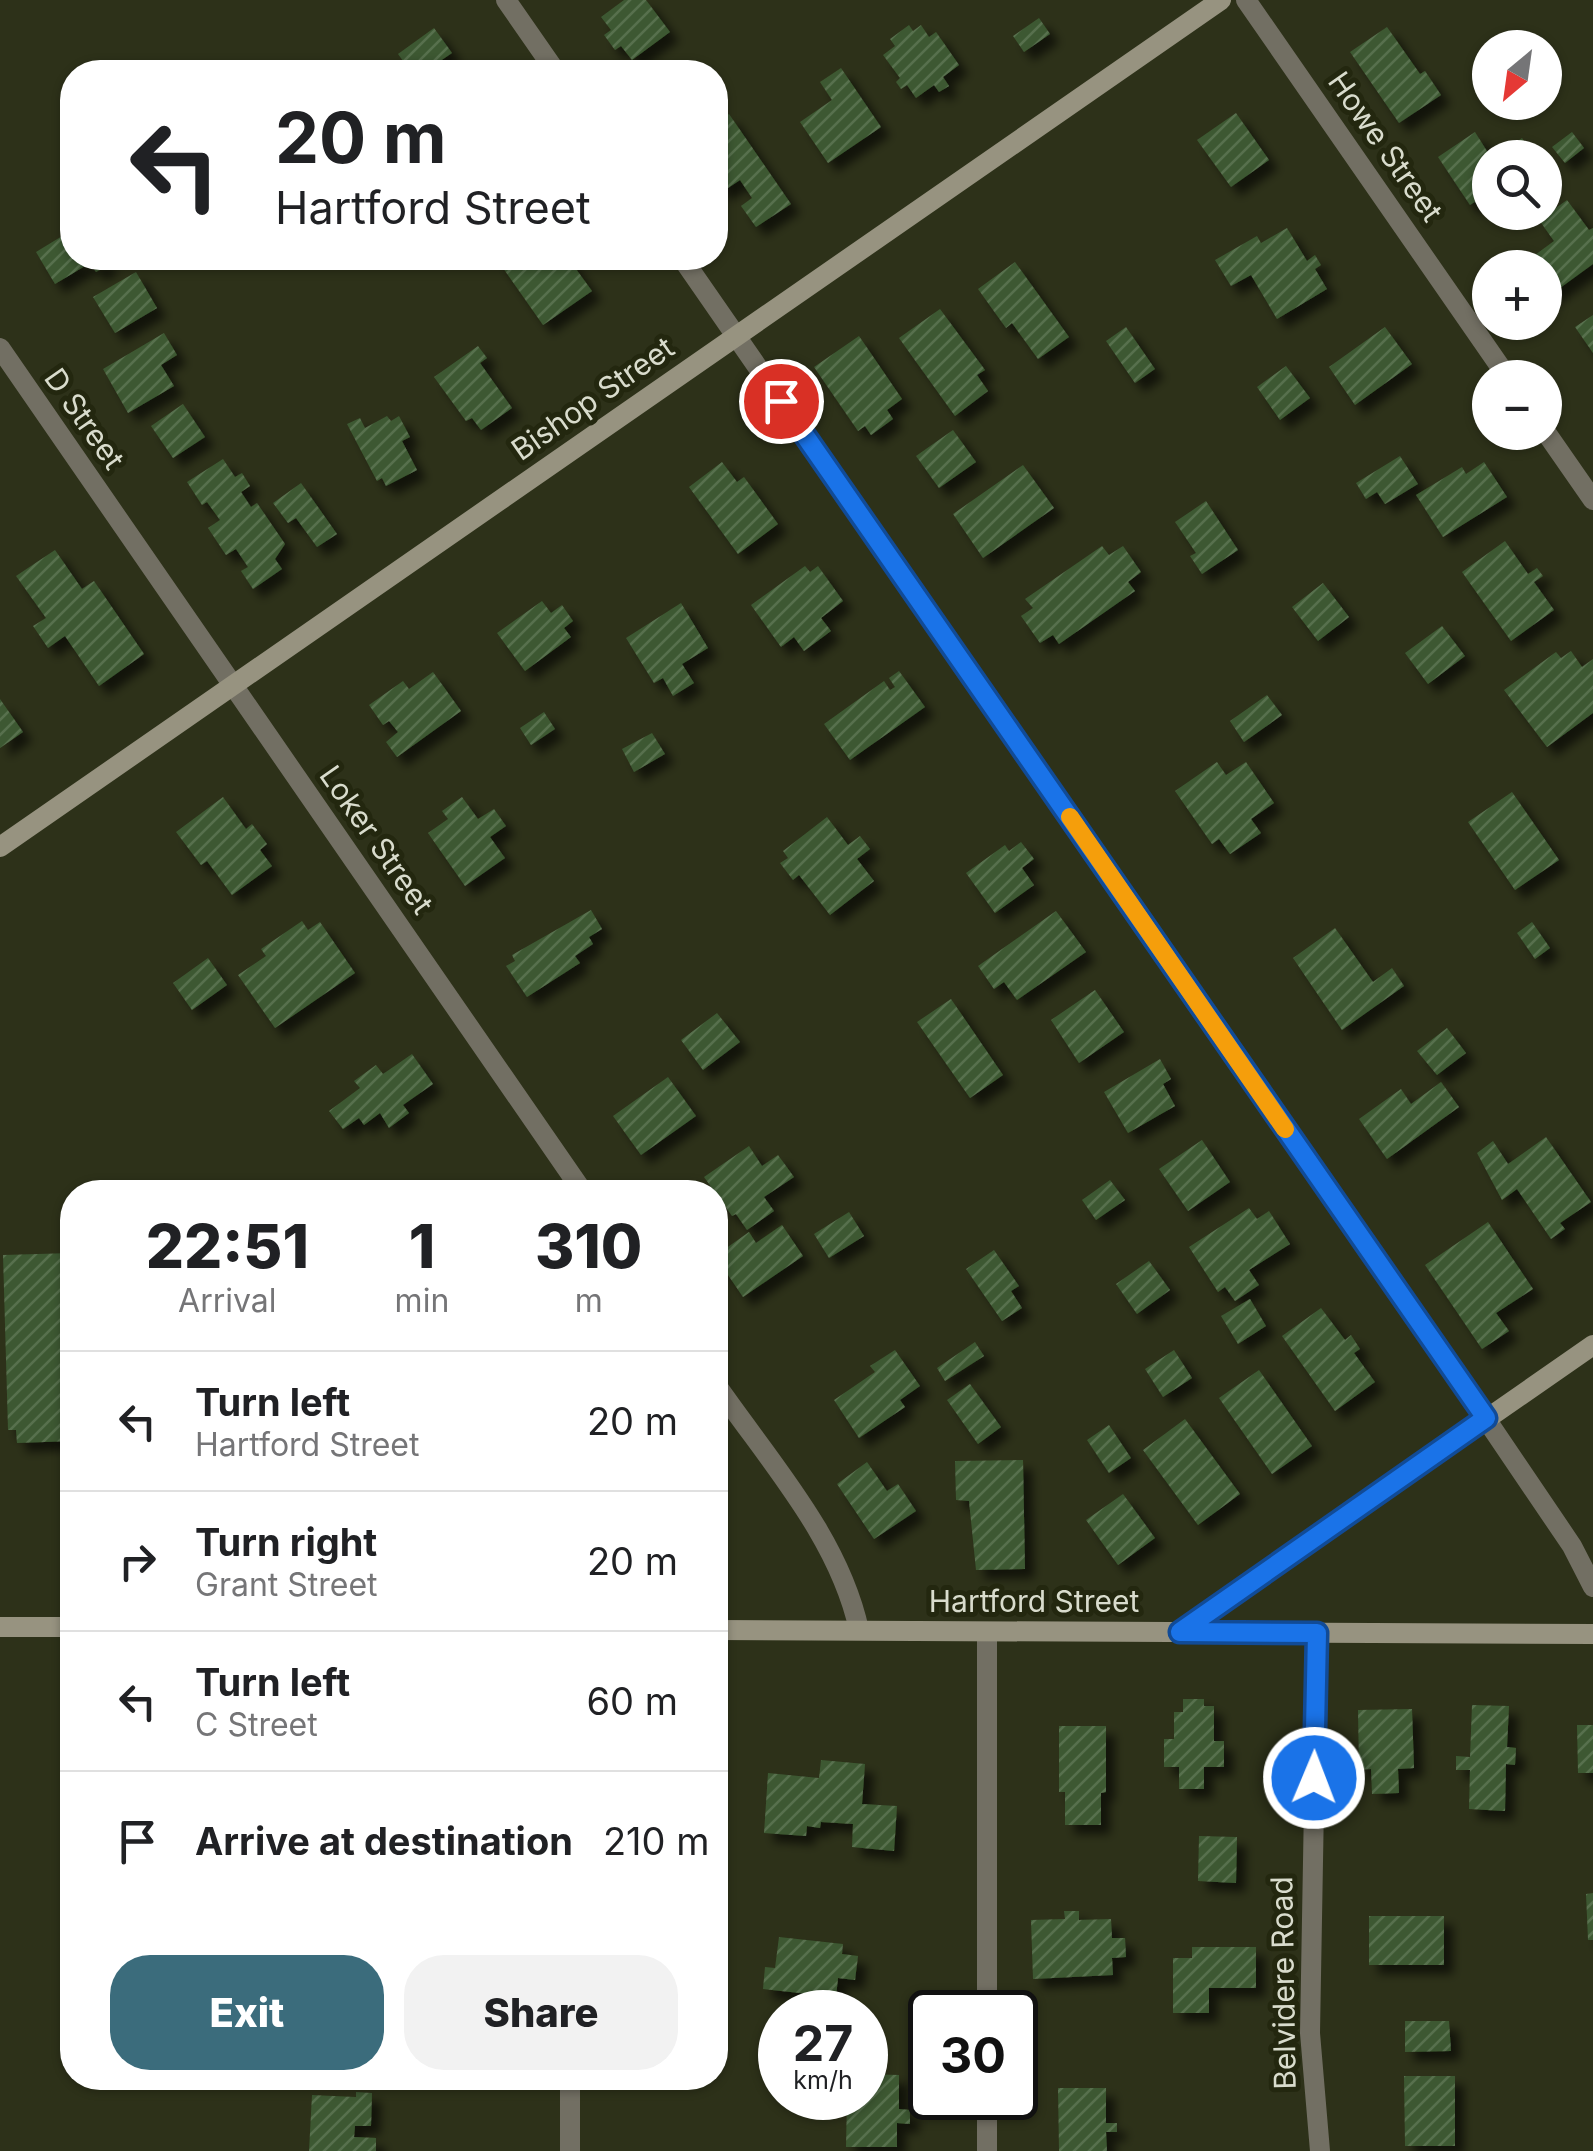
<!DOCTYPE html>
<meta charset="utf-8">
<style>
:root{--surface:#fff;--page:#f2f2f2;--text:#202124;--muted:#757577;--line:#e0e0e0;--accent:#3b6c7c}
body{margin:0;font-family:Inter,sans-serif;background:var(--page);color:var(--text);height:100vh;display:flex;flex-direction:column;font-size:38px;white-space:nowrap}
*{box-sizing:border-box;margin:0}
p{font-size:32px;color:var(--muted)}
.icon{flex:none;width:55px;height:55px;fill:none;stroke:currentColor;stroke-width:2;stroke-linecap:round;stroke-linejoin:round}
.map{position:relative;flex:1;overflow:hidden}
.drawer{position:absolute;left:60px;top:1180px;width:668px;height:910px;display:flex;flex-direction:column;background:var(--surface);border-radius:40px;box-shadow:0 2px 8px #0004}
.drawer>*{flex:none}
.top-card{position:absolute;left:60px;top:60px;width:668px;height:210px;border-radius:40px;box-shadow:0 2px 8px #0004;background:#fff;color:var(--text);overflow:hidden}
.needle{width:65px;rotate:209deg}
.tools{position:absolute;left:1472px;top:30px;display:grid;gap:20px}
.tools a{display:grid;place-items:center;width:90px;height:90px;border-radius:50%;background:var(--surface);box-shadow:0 2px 8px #0004;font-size:50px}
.speed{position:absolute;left:758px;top:1990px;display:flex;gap:20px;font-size:50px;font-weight:700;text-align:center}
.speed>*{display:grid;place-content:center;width:130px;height:130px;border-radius:50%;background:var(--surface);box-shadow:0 2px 8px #0004;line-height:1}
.speed small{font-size:25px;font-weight:400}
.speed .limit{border:5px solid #111;border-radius:15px;background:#fff;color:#111}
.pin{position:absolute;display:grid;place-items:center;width:85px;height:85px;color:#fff;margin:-42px;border:5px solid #fff;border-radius:50%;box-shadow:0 2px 10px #0007}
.me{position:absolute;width:110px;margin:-55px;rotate:1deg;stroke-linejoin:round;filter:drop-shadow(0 0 8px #0008)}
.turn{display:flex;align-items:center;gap:35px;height:210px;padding:0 50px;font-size:45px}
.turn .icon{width:130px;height:130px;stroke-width:2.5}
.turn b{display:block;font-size:70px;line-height:85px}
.eta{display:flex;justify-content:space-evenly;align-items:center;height:170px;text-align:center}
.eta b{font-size:60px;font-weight:800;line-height:70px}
.button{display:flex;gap:20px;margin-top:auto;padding:20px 50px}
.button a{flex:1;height:115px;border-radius:40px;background:var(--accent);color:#fff;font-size:40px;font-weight:800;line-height:115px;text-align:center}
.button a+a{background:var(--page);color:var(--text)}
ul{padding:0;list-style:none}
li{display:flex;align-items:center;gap:30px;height:140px;padding:0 50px;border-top:2px solid var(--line)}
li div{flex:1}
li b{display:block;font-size:38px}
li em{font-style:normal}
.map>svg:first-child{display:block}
.building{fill:url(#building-hatch);filter:url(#shadow)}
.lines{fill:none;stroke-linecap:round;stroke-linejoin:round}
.street{stroke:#726f63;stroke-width:20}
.secondary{stroke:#979380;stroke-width:20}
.route-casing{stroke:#114b97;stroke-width:25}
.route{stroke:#1a73e8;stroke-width:18}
.slow{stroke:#f59e0b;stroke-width:18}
.labels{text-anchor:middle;stroke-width:10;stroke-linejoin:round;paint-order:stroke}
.street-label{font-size:30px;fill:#d9dccd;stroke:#23270f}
</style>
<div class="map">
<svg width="1593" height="2151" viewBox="0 0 1593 2151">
<defs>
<pattern id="building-hatch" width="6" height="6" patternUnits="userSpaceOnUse" patternTransform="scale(2.5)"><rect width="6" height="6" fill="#3c5932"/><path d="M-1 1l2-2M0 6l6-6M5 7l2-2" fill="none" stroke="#58704e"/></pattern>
<filter id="shadow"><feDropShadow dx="9" dy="9" stdDeviation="5" flood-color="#0009"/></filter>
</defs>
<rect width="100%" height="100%" fill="#2d3119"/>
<!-- building -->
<path class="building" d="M624 0H646L670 32 632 60 621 46 615 50 604 35 611 30 601 17Z
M1039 18 1050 34 1024 52 1013 36Z
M909 25 913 31 921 25 929 37 936 32 959 65 943 77 949 86 939 92 934 85 916 98 907 85 901 89 896 82 900 78 883 55 895 46 890 39Z
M1387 27 1420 74 1425 71 1441 95 1399 123 1350 52Z
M434 28 452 53 424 72H411L398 54Z
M1490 54V88L1474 66Z
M841 68 881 127 828 163 800 122 832 100 820 82Z
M1236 113 1269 160 1231 187 1197 140Z
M729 114 791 204 756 227 741 206 752 198 740 180 722 192 715 182V124Z
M1475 132 1490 156V192L1470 205 1438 157Z
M1572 132 1584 148 1565 163 1552 147Z
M1522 138 1535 158H1493Z
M1567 200 1589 230 1593 228V264L1549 296 1545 268H1527L1524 263 1554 241 1539 220Z
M1287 228 1307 261 1315 255 1321 265 1315 269 1327 289 1277 319 1251 275 1231 286 1215 260 1257 236 1261 243Z
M72 230V258H105L109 265 96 272 90 263 55 284 36 252Z
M496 258H568L592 291 543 325Z
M1015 262 1069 337 1038 359 1012 323 1006 328 978 289Z
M136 272 157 308 115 333 93 297Z
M940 309 985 370 977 375 988 391 955 416 899 338Z
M1593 315V353L1575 327Z
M1126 327 1155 369 1135 383 1106 341Z
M1385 327 1412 364 1355 405 1329 367Z
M164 333 177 355 161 365 174 386 128 413 103 369Z
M859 336 902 399 887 410 893 419 871 435 865 426 858 431 814 367Z
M478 346 487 358 480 363 512 408 481 430 472 418 466 421 434 377Z
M1286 366 1310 398 1280 420 1257 387Z
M183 404 205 437 173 458 151 426Z
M387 416 391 421 399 416 410 437 402 441 417 470 386 486 382 478 377 481 347 424 360 418 365 428Z
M953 430 976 462 939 488 916 456Z
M1400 456 1418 484 1385 504 1377 492 1366 499 1356 483Z
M223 459 235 477 242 473 250 486 241 492 251 507 257 503 285 544 275 559 282 569 253 589 241 571 248 567 236 549 226 555 208 528 220 520 207 502 202 505 187 482Z
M722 462 737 482 744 477 778 524 738 554 689 487Z
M1484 462 1507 497 1443 537 1416 495 1462 467 1466 474Z
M1023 465 1054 508 983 558 953 514Z
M301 483 337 534 317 547 296 518 288 523 273 503Z
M1206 501 1238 550 1202 574 1190 556 1196 553 1175 522Z
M1505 541 1528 574 1537 568 1543 576 1534 582 1554 610 1511 641 1462 572Z
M1102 546 1109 555 1123 546 1141 572 1128 582 1135 591 1059 644 1053 635 1040 643 1021 616 1033 608 1025 599Z
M55 550 82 589 94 581 144 654 99 686 65 636 48 648 33 626 46 618 16 576Z
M805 566 810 572 818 566 843 601 821 618 831 631 804 651 794 637 781 647 751 605Z
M1323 583 1349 617 1318 641 1292 607Z
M542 601 551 613 562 605 573 621 564 628 571 637 525 671 497 633Z
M681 603 708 648 682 664 694 683 673 696 663 678 654 683 626 638Z
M1442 626 1465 656 1428 684 1405 653Z
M1571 651 1582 667 1593 659V713L1547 747 1504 690 1556 652 1561 658Z
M899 671 925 707 850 760 824 724 884 681 890 690 895 687 889 678Z
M433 672 461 711 397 757 386 742 398 732 389 721 383 725 369 705 403 681 409 689Z
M1267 695 1282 715 1244 742 1230 721Z
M0 699 23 732 0 748Z
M544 712 555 729 531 745 520 728Z
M652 733 665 754 634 772 622 749Z
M1217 762 1226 775 1246 762 1274 803 1251 819 1261 833 1230 854 1219 839 1212 844 1175 791Z
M1512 792 1559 860 1515 890 1468 822Z
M223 797 246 829 252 824 267 844 260 850 272 866 232 895 207 861 201 865 176 832Z
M462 797 478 819 494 809 506 826 490 837 505 858 465 886 428 833 448 819 442 811Z
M827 817 848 845 860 836 870 849 857 859 874 881 830 915 799 875 793 880 780 863 788 858 783 851Z
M1021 842 1034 859 1022 868 1034 885 995 913 966 873 1005 845 1009 851Z
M591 910 602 929 589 937 593 944 575 956 580 963 527 997 506 966 515 961 512 955Z
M1056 911 1086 952 1017 1000 1004 982 994 989 978 966Z
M302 921 308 930 320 922 355 973 275 1028 238 975 266 956 261 949Z
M1532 922 1550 948 1535 959 1517 933Z
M1335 928 1373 982 1392 968 1404 986 1342 1030 1293 958Z
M208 958 227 985 192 1010 173 983Z
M1095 990 1124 1032 1079 1063 1051 1020Z
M951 999 1003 1075 970 1098 917 1022Z
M717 1013 740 1042 703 1070 681 1040Z
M1447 1028 1466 1053 1437 1075 1417 1051Z
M412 1054 433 1084 403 1105 409 1113 389 1128 380 1113 364 1125 359 1118 343 1129 329 1111 360 1088 354 1081 376 1065 383 1074Z
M1160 1059 1171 1079 1163 1084 1175 1106 1128 1133 1104 1092Z
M668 1077 696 1116 641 1155 613 1116Z
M1441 1082 1459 1107 1387 1159 1359 1119 1401 1089 1411 1104Z
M1546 1137 1591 1202 1560 1223 1565 1229 1551 1239 1517 1189 1502 1200 1477 1153 1493 1141 1508 1164Z
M1202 1140 1230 1182 1188 1211 1159 1169Z
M749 1146 762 1166 778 1155 794 1177 764 1197 774 1211 747 1230 736 1214 732 1216 704 1177Z
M1110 1180 1125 1200 1096 1220 1082 1200Z
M1249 1208 1257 1219 1269 1211 1290 1244 1249 1270 1259 1285 1235 1301 1225 1287 1218 1292 1189 1247Z
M849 1212 864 1236 829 1258 814 1234Z
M1488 1222 1533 1289 1496 1313 1509 1331 1482 1349 1425 1265Z
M782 1225 803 1256 743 1297 715 1256 749 1232 756 1243Z
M994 1250 1019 1286 1011 1291 1022 1308 1002 1321 966 1269Z
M72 1253V1441L17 1443 16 1430H8L3 1255Z
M1149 1261 1170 1290 1137 1314 1116 1284Z
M1250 1299 1266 1326 1238 1344 1221 1316Z
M1321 1308 1345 1340 1351 1335 1360 1349 1354 1353 1375 1382 1335 1411 1282 1336Z
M975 1342 984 1356 945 1381 937 1368Z
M895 1350 920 1386 900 1400 905 1407 859 1438 834 1400 875 1372 870 1366Z
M1174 1350 1192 1378 1163 1397 1145 1369Z
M1259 1370 1312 1446 1272 1474 1219 1398Z
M970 1384 1001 1427 978 1444 947 1400Z
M1185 1419 1240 1494 1198 1525 1143 1450Z
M1109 1425 1131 1458 1109 1473 1087 1440Z
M1023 1460 1025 1569 976 1570 969 1501 956 1500 955 1461Z
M867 1462 887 1491 898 1484 916 1511 874 1539 837 1484Z
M1123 1494 1155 1538 1118 1565 1086 1520Z
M1183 1699H1204V1706H1214V1741H1224V1767H1204V1789H1179V1767H1164V1739H1174V1712H1183Z
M1472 1705 1509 1706 1507 1747 1516 1748 1515 1765 1506 1764 1505 1811 1469 1809 1470 1770H1456V1756L1470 1757Z
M1412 1709 1414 1768 1398 1769 1399 1793 1372 1794 1371 1769 1359 1770 1358 1710Z
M1577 1725H1593V1773H1578Z
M1059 1726H1106V1792L1101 1793V1825H1065V1792H1059Z
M821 1760 865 1764 862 1804 897 1806 894 1851 852 1847 853 1824 821 1822 820 1828 807 1826 806 1836 764 1833 768 1773 819 1778Z
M1199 1836 1237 1837 1236 1883 1198 1881Z
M1593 1893V1940H1588L1586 1894Z
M1064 1911H1079V1920L1111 1919 1112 1938H1125L1126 1957 1112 1958 1113 1975 1033 1979 1031 1920 1065 1919Z
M1369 1916H1444V1965H1369Z
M779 1937 843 1944 842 1954 858 1956 855 1980 838 1978 836 1997 763 1989 765 1967 775 1968Z
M1192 1947H1256V1988H1209V2013H1173V1958H1192Z
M1405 2021H1449L1451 2051 1405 2052Z
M769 2049 780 2050V2072H768Z
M865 2074 899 2075V2109L910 2110V2124L897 2123V2147H846L847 2098H865Z
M1404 2076H1455V2146H1405Z
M1058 2088H1106V2123H1117V2132H1106L1107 2151H1059Z
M356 2092 372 2093 371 2126H355L354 2137 376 2138V2151H309L312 2095 356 2097Z"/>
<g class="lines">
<!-- street -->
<path class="street" d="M506 0 556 72
M1246 0 1508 378
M682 258 1486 1419 1572 1546 1593 1587
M0 348 583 1192
M1545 431 1593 500
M715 1383C768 1460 839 1537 859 1630
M1317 1633 1310 2033 1320 2151
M987 2012V1632
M570 2151V2078
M987 2151V2098"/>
<!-- secondary -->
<path class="secondary" d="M0 847 1221 0
M0 1627H72
M715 1630 1593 1634
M1180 1632 1593 1345"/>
</g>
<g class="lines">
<!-- route casing -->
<g class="route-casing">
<path id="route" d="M781 401 1486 1418 1180 1632 1317 1633 1314 1778"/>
</g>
<!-- route -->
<use href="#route" class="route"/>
<!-- slow -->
<path class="slow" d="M1070 817 1285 1129"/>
</g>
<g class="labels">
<!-- street labels -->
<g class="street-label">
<text transform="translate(1385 147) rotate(55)" y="10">Howe Street</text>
<text transform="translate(593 399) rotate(-35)" y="10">Bishop Street</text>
<text transform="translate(84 419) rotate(55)" y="10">D Street</text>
<text transform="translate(376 840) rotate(55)" y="10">Loker Street</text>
<text x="1034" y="1612">Hartford Street</text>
<text transform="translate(1284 1983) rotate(-91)" y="10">Belvidere Road</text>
</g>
</g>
</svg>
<div class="tools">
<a><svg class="needle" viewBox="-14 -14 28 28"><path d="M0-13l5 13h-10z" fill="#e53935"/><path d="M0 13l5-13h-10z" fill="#757577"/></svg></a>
<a><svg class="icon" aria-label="search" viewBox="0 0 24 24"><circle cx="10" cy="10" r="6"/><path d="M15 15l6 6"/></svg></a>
<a>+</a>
<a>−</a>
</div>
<div class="speed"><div>27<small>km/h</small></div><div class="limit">30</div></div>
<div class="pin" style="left:781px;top:401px;background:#d93025"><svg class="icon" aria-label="arrive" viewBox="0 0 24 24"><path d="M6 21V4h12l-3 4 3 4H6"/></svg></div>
<svg class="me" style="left:1314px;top:1778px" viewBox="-20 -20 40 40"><circle r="17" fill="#1a73e8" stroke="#fff" stroke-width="3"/><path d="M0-11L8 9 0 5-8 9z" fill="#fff"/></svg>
<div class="top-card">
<div class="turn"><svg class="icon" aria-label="left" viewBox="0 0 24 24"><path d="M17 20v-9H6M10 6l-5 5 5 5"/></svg><div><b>20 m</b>Hartford Street</div></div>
</div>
<section class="drawer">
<div class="eta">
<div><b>22:51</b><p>Arrival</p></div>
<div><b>1</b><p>min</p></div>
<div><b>310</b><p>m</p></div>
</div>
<ul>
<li><svg class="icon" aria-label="left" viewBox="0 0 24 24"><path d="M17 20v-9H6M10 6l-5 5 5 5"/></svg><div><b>Turn left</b><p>Hartford Street</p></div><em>20 m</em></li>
<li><svg class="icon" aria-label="right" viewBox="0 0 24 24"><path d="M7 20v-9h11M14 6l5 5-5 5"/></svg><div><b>Turn right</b><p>Grant Street</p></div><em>20 m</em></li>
<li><svg class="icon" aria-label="left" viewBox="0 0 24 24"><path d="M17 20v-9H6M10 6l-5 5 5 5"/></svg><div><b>Turn left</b><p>C Street</p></div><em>60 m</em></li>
<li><svg class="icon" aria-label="arrive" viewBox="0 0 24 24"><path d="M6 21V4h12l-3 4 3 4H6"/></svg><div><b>Arrive at destination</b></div><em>210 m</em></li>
</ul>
<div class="button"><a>Exit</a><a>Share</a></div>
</section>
</div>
